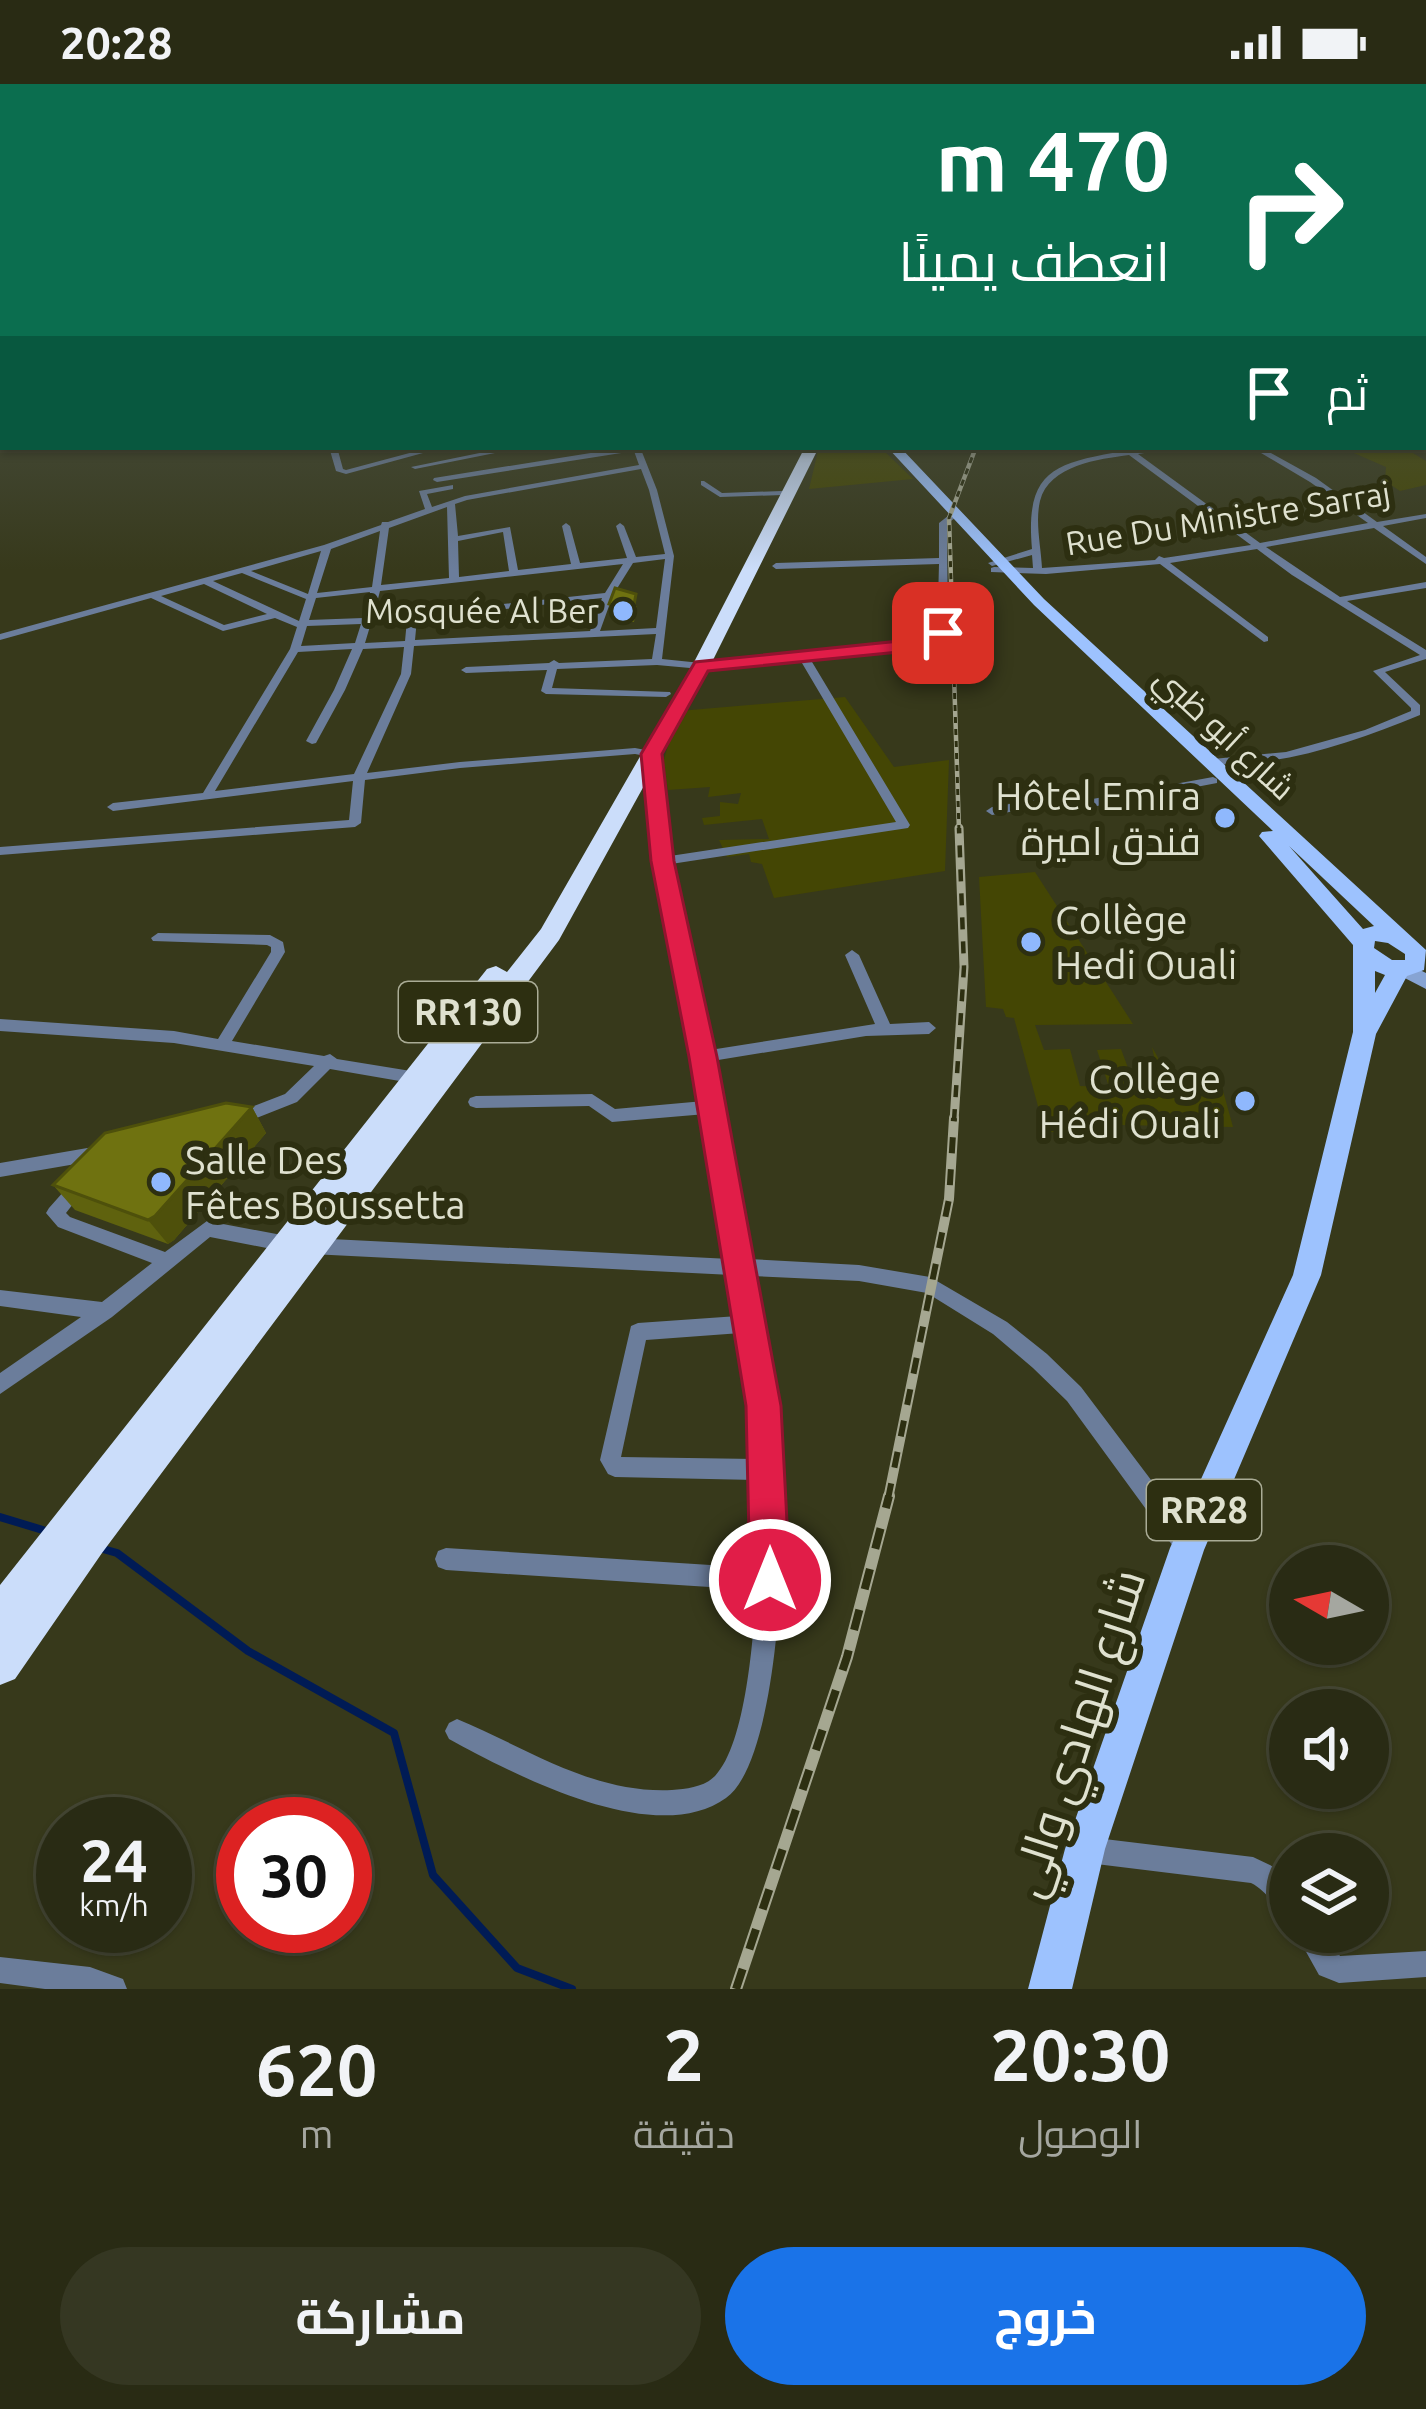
<!DOCTYPE html>
<html lang="ar">
<meta charset="utf-8">
<style>
:root{--surface:#292b14;--page:#353722;--text:#f1f3f6;--muted:#a5a7a0;--line:#454734;--accent:#1a73e8}
body{margin:0;font-family:Ubuntu,Cairo,sans-serif;background:var(--page);color:var(--text);direction:rtl;height:100vh;display:flex;flex-direction:column;font-size:45px;white-space:nowrap}
*{box-sizing:border-box;margin:0}
p{font-size:39px;color:var(--muted)}
.icon{flex:none;width:66px;height:66px;fill:none;stroke:currentColor;stroke-width:2;stroke-linecap:round;stroke-linejoin:round}
.map{position:relative;height:1905px;overflow:hidden;direction:ltr}
.side{display:flex;flex-direction:column;background:var(--surface);flex:1}
.side>*{flex:none}
.top-card{position:absolute;left:0px;top:0px;width:1428px;height:366px;box-shadow:0 3px 9px #0004,0 0 0 3px var(--line);direction:rtl;background:#0b6e4f;color:#fff;overflow:hidden}
.needle{width:78px;rotate:279deg}
.buttons{position:absolute;left:1269px;top:1461px;display:grid;gap:24px}
.buttons a{display:grid;place-items:center;width:120px;height:120px;border-radius:50%;background:var(--surface);box-shadow:0 3px 9px #0004,0 0 0 3px var(--line);font-size:60px}
.speed{position:absolute;left:36px;top:1713px;display:flex;gap:24px;font-size:60px;font-weight:700;text-align:center}
.speed>*{display:grid;place-content:center;width:156px;height:156px;border-radius:50%;background:var(--surface);box-shadow:0 3px 9px #0004,0 0 0 3px var(--line);line-height:1}
.speed small{font-size:30px;font-weight:400}
.speed .limit{border:18px solid #d22;background:#fff;color:#111}
.pin{position:absolute;display:grid;place-items:center;width:102px;height:102px;color:#fff;margin:-51px;border-radius:24px;box-shadow:0 6px 18px #0006}
.me{position:absolute;width:132px;margin:-66px;rotate:0deg;stroke-linejoin:round;filter:drop-shadow(0 0 9px #0008)}
.turn{display:flex;align-items:center;gap:42px;height:252px;padding:0 60px;font-size:54px}
.turn .icon{width:156px;height:156px;stroke-width:2.5}
.turn b{display:block;font-size:84px;line-height:102px}
.then{display:flex;align-items:center;height:114px;padding:0 60px;background:#0003;gap:24px;font-size:45px}
.eta{display:flex;justify-content:space-evenly;align-items:center;height:204px;text-align:center}
.eta b{font-size:72px;font-weight:700;line-height:84px}
.primary-button{display:flex;gap:24px;margin-top:auto;padding:24px 60px}
.primary-button a{flex:1;height:138px;border-radius:72px;background:var(--accent);color:#fff;font-size:48px;font-weight:700;line-height:138px;text-align:center}
.primary-button a+a{background:var(--page);color:var(--text)}
.status{display:flex;justify-content:space-between;align-items:center;height:84px;padding:0 60px;background:var(--surface);direction:ltr}
.status svg{height:33px;fill:currentColor}
.map>svg:first-child{display:block}
.green{fill:#444604}
.lines{fill:none;stroke-linecap:round;stroke-linejoin:round}
.stream{stroke:#001b55;stroke-width:8}
.street{fill:#6b7d9b;fill-rule:evenodd}
.secondary{fill:#87a4d3;fill-rule:evenodd}
.primary{fill:#9dc2fe;fill-rule:evenodd}
.highway{fill:#cbddfa;fill-rule:evenodd}
.rail-far3-casing{stroke:#a5a791;stroke-width:4.5}
.rail-far2-casing{stroke:#a5a791;stroke-width:9}
.rail-far1-casing{stroke:#a5a791;stroke-width:10}
.rail-casing{stroke:#a5a791;stroke-width:12}
.rail-far3{stroke:#2d2f11;stroke-width:3;stroke-dasharray:6;stroke-linecap:butt}
.rail-far2{stroke:#2d2f11;stroke-width:4.5;stroke-dasharray:12;stroke-linecap:butt}
.rail-far1{stroke:#2d2f11;stroke-width:6;stroke-dasharray:16;stroke-linecap:butt}
.rail{stroke:#2d2f11;stroke-width:8;stroke-dasharray:21;stroke-linecap:butt}
.wall{fill:#5f620e}
.shaded-wall{fill:#4e500b}
.building{fill:#6f7210;stroke:#4e500b;stroke-width:3}
.route{fill:#e11d48;stroke:#92132f;stroke-width:3}
.poi-dot{fill:#8fb8fd;stroke:#2d2f11;stroke-width:4.5}
.labels{text-anchor:middle;stroke-width:12;stroke-linejoin:round;paint-order:stroke}
.far-street-label{font-size:33px;fill:#dfe1cf;stroke:#2d2f11}
.far-poi-label{font-size:33px;fill:#dfe1cf;stroke:#2d2f11;text-anchor:end}
.shield{fill:#2d2f11;stroke:#aaac96;stroke-width:3}
.shield-label{font-size:36px;font-weight:bold;fill:#dfe1cf}
.poi-label{font-size:39px;fill:#dfe1cf;stroke:#2d2f11;text-anchor:end}
.near-street-label{font-size:48px;fill:#dfe1cf;stroke:#2d2f11}
</style>
<div class="status"><b>20:28</b><svg viewBox="0 0 49 12"><path d="M0 12V9h3v3zM5 12V6h3v6zM10 12V3h3v9zM15 12V0h3v12zM26 1h20v11H26zM47 4h2v5h-2z"/></svg></div>
<div class="map">
<svg width="1426" height="1905" viewBox="0 0 1426 1905">
<rect width="100%" height="100%" fill="#37391b"/>
<!-- green -->
<path class="green" d="M819 363H880L913 395 809 405Z
M1340 363H1403L1426 377V401L1400 407 1385 397 1386 383Z
M845 613 894 683 949 676 945 787 774 814 762 780 751 778 749 770 727 773 719 756 769 755 762 735 704 741 702 734 720 732V718L738 720 741 709 708 713 710 703 668 706 663 678 679 627Z
M1035 788 1133 940 1035 941 1044 966 1070 965 1080 1002 1109 1003 1097 966 1121 965 1131 992 1158 991 1152 963 1171 997 1193 992 1198 1007 1222 1003 1233 1043 1117 1041 1110 1049 1045 1048 1014 934 1006 933 1003 925 986 923 979 793Z"/>
<g class="lines">
<!-- stream -->
<path class="stream" d="M0 1433 46 1447
M103 1465 117 1469 248 1567 394 1649 433 1791 517 1884 572 1905"/>
<!-- street -->
<path class="street" d="M3 229V233L0 234V230Z
M0 252H3V256H0Z
M1425 319H1426V323H1425Z
M329 363H337L343 385 346 386 432 363H445L346 390 336 387Z
M509 363H525L415 385 411 383Z
M628 363H640L657 406 674 472 662 575 701 579 937 553 939 480 776 485 772 482 776 479 939 474V439L953 428 960 430 947 440 948 552 944 558 809 573 910 741 908 744 671 780 710 966 875 940 845 871 852 866 859 871 890 940 929 938 936 944 929 950 866 952 712 977 748 1175 859 1181 930 1193 1007 1238 1047 1270 1081 1303 1194 1453 1197 1461 1194 1469 1186 1472 1178 1469 1067 1317 1033 1284 993 1250 927 1209 859 1197 751 1192 766 1289 776 1378 780 1386 777 1393C779 1427 782 1462 780 1495 779 1544 767 1685 726 1714 655 1765 515 1691 449 1655L445 1647 449 1639 457 1635C527 1664 593 1710 672 1706 687 1705 704 1703 715 1692 746 1660 754 1550 756 1506L446 1486 438 1483 435 1475 438 1467 446 1464 757 1484 756 1396 615 1393 608 1390 600 1376 631 1242 638 1239 738 1232 732 1191 311 1170 305 1168 302 1162 305 1156 311 1154 730 1175 706 1030 612 1038 589 1022 476 1024 470 1022 468 1018 470 1014 476 1012 592 1010 615 1025 704 1017 657 777 646 672 635 670 460 684 365 696 361 739 355 743 0 771V763L349 736 353 697 113 727 107 723 113 719 203 709 290 565 297 543 275 534 223 547 151 514 0 556V550L324 461 381 441 382 438H388L425 425 419 407 453 401V405L427 410 432 423 465 412 639 381 634 367 437 398 433 396 434 394ZM641 385 649 406 665 470 636 473 624 442 620 439 616 442 627 474 580 479 570 442 566 439 562 442 571 480 518 486 510 443 458 452 455 420 467 416ZM447 423 449 494 381 501 389 444ZM380 447 372 503 317 509 331 465ZM503 448 509 487 459 493 458 457ZM321 467 308 510 251 487ZM665 475 656 544 600 547 613 511 633 479ZM623 480 605 509 373 534 380 507ZM242 489 306 515 299 537 213 497ZM204 500 267 530 224 541 161 512ZM370 508 363 534 309 536 316 514ZM602 514 590 547 415 556 417 535ZM407 536 405 557 365 559 371 539ZM361 540 355 559 301 562 307 542ZM656 550 652 575 559 579 554 576 549 579 466 583 461 586 466 589 547 586 541 607 546 610 666 613 671 610 670 608 552 604 557 585 657 581 701 585 799 574 896 738 670 772 656 668 635 664 460 678 367 689 411 590 414 562ZM404 563 401 590 354 690 215 707 298 568 352 565 334 606 306 657 312 660 316 659 345 606 363 565ZM741 1249 755 1375 621 1373 646 1256Z
M791 363H803L804 364 800 366Z
M1119 363H1128L1132 366 1184 363 1138 370 1260 459 1368 439 1310 398 1251 363H1260L1316 394 1377 438 1426 430V434L1383 442 1426 473V480L1374 444 1266 463 1340 513 1426 498V504L1347 517 1426 566V575L1385 588 1420 621V631C1354 658 1281 684 1209 680V676L1213 675 1286 668 1365 646 1411 627V624L1373 587 1420 571 1292 491 1257 465 1170 479 1268 553V557L1264 558 1160 480 1046 490 991 488V484L994 483 1033 484 1032 471 992 482 988 479 1032 465C1025 387 1053 379 1124 367ZM1129 371 1251 461 1164 474 1159 472 1155 476 1042 484C1041 463 1035 438 1040 417 1049 381 1099 375 1129 371Z
M704 397 722 409 782 407 786 409 782 411 720 413 701 401V397Z
M1213 693 1217 695V699L1076 726 1039 723 992 731 986 727 992 723 1039 715 1076 718Z
M158 849 270 851 283 858 285 868 232 957 324 972 330 970 337 975 417 988 422 990 425 994 422 998 417 1000 330 985 297 1018 239 1041 233 1040 231 1035 233 1030 285 1010 314 982 174 959 0 947V935L174 947 218 955 271 868V863L267 861 153 857 151 854Z
M99 1062 105 1064 107 1069 105 1074 99 1076 0 1093V1079Z
M79 1095 85 1097 87 1102 66 1129 70 1133 165 1168 207 1137 287 1152 293 1154 296 1160 293 1166 287 1168 210 1153 112 1233 0 1310V1289L81 1233 0 1222V1206L102 1218 152 1179 58 1143 46 1129 49 1124 73 1097Z
M1088 1753 1253 1773 1276 1784 1290 1798V1830C1274 1823 1266 1806 1251 1799L1088 1779 1079 1775 1075 1766 1079 1757Z
M1295 1848H1323L1340 1872 1426 1867V1893L1339 1899 1319 1891Z
M0 1873 90 1883 123 1895 127 1905H45L0 1899Z"/>
<!-- secondary -->
<path class="secondary" d="M1425 313H1426V320H1425Z
M1404 878 1426 889V905L1397 890 1394 885Z"/>
<!-- primary -->
<path class="primary" d="M887 363H900L1044 515 1426 866 1424 886 1407 892 1376 950 1321 1191 1204 1466 1105 1765 1072 1905H1028L1065 1765 1170 1464 1293 1191 1353 948V861L1259 752 1262 748 1273 747 1034 521ZM1289 762 1374 842 1363 845ZM1375 857 1388 859 1405 870V876H1392L1374 864ZM1375 887 1385 891 1375 909Z"/>
<!-- highway -->
<path class="highway" d="M805 363H819L710 582 559 856 102 1469 15 1595 0 1601V1501L487 885 496 882 507 888 541 845 692 582Z"/>
<!-- rail-far3 casing -->
<g class="rail-far3-casing">
<path id="rail-far3" d="M959 747 949 434 976 363"/>
</g>
<!-- rail-far2 casing -->
<g class="rail-far2-casing">
<path id="rail-far2" d="M954 1037 964 883 959 744"/>
</g>
<!-- rail-far1 casing -->
<g class="rail-far1-casing">
<path id="rail-far1" d="M888 1415 949 1115 954 1034"/>
</g>
<!-- rail casing -->
<g class="rail-casing">
<path id="rail" d="M736 1905 847 1573 889 1412"/>
</g>
<!-- rail-far3 -->
<use href="#rail-far3" class="rail-far3"/>
<!-- rail-far2 -->
<use href="#rail-far2" class="rail-far2"/>
<!-- rail-far1 -->
<use href="#rail-far1" class="rail-far1"/>
<!-- rail -->
<use href="#rail" class="rail"/>
</g>
<!-- wall -->
<path class="wall" d="M609 520 637 522 634 538H615V534L610 532Z
M252 1023 266 1049 174 1156 168 1160 75 1126 53 1101Z"/>
<!-- shaded-wall -->
<path class="shaded-wall" d="M252 1023 266 1049 174 1156 168 1160 148 1136Z"/>
<!-- building -->
<path class="building" d="M615 504 636 510 633 526H614L617 522 609 520Z
M226 1019 252 1023 155 1132 148 1136 53 1101 105 1049Z"/>
<!-- sky -->
<linearGradient id="sky" x2="0" y2="1"><stop stop-color="#1e1f0f"/><stop offset="0.45" stop-color="#4d544a"/><stop offset="1" stop-color="#4d544a" stop-opacity="0"/></linearGradient>
<rect width="1426" height="486" fill="url(#sky)"/>
<!-- route -->
<path class="route" d="M943 544 952 549 946 560 919 566 708 587 662 670 674 777 717 973 781 1322 790 1496 784 1511 770 1516 756 1511 750 1496 746 1322 689 973 651 777 641 670 695 578 919 555Z"/>
<!-- markers -->
<g class="poi-dot">
<circle cx="623" cy="527" r="12"/>
<circle cx="1225" cy="734" r="12"/>
<circle cx="1031" cy="858" r="12"/>
<circle cx="1245" cy="1017" r="12"/>
<circle cx="161" cy="1098" r="12"/>
</g>
<g class="labels">
<!-- far-street labels -->
<g class="far-street-label">
<text transform="translate(1228 434) rotate(-9)" y="12">Rue Du Ministre Sarraj</text>
<text transform="translate(1225 649) rotate(43)" y="12">شارع أبو ظبي</text>
</g>
<!-- far-poi labels -->
<g class="far-poi-label">
<text x="599" y="539">Mosquée Al Ber</text>
</g>
<!-- shield labels -->
<g class="shield">
<rect x="399" y="898" width="138" height="60" rx="9"/>
<rect x="1147" y="1396" width="114" height="60" rx="9"/>
</g>
<g class="shield-label">
<text x="468" y="941">RR130</text>
<text x="1204" y="1439">RR28</text>
</g>
<!-- poi labels -->
<g class="poi-label">
<text x="1201" y="726">Hôtel Emira<tspan x="1201" dy="45">فندق اميرة</tspan></text>
<text x="1055" y="850" text-anchor="start">Collège<tspan x="1055" dy="45">Hedi Ouali</tspan></text>
<text x="1221" y="1009">Collège<tspan x="1221" dy="45">Hédi Ouali</tspan></text>
<text x="185" y="1090" text-anchor="start">Salle Des<tspan x="185" dy="45">Fêtes Boussetta</tspan></text>
</g>
<!-- near-street labels -->
<g class="near-street-label">
<text transform="translate(1077 1649) rotate(-72)" y="17">شارع الهادي والي</text>
</g>
</g>
</svg>
<div class="buttons">
<a><svg class="needle" viewBox="-14 -14 28 28"><path d="M0-13l5 13h-10z" fill="#e53935"/><path d="M0 13l5-13h-10z" fill="#a5a7a0"/></svg></a>
<a><svg class="icon" aria-label="sound" viewBox="0 0 24 24"><path d="M4 9h4l5-4v14l-5-4H4zM17 9q2 3 0 6"/></svg></a>
<a><svg class="icon" aria-label="layers" viewBox="0 0 24 24"><path d="M12 4l9 5-9 5-9-5zM3 14l9 5 9-5"/></svg></a>
</div>
<div class="speed"><div>24<small>km/h</small></div><div class="limit">30</div></div>
<div class="pin" style="left:943px;top:549px;background:#d93025"><svg class="icon" aria-label="arrive" viewBox="0 0 24 24"><path d="M6 21V4h12l-3 4 3 4H6"/></svg></div>
<svg class="me" style="left:770px;top:1496px" viewBox="-20 -20 40 40"><circle r="17" fill="#e11d48" stroke="#fff" stroke-width="3"/><path d="M0-11L8 9 0 5-8 9z" fill="#fff"/></svg>
<div class="top-card">
<div class="turn"><svg class="icon" aria-label="right" viewBox="0 0 24 24"><path d="M7 20v-9h11M14 6l5 5-5 5"/></svg><div><b>470 m</b>انعطف يمينًا</div></div>
<div class="then">ثم<svg class="icon" aria-label="arrive" viewBox="0 0 24 24"><path d="M6 21V4h12l-3 4 3 4H6"/></svg></div>
</div>
</div>
<section class="side">
<div class="eta">
<div><b>20:30</b><p>الوصول</p></div>
<div><b>2</b><p>دقيقة</p></div>
<div><b>620</b><p>m</p></div>
</div>
<div class="primary-button"><a>خروج</a><a>مشاركة</a></div>
</section>
